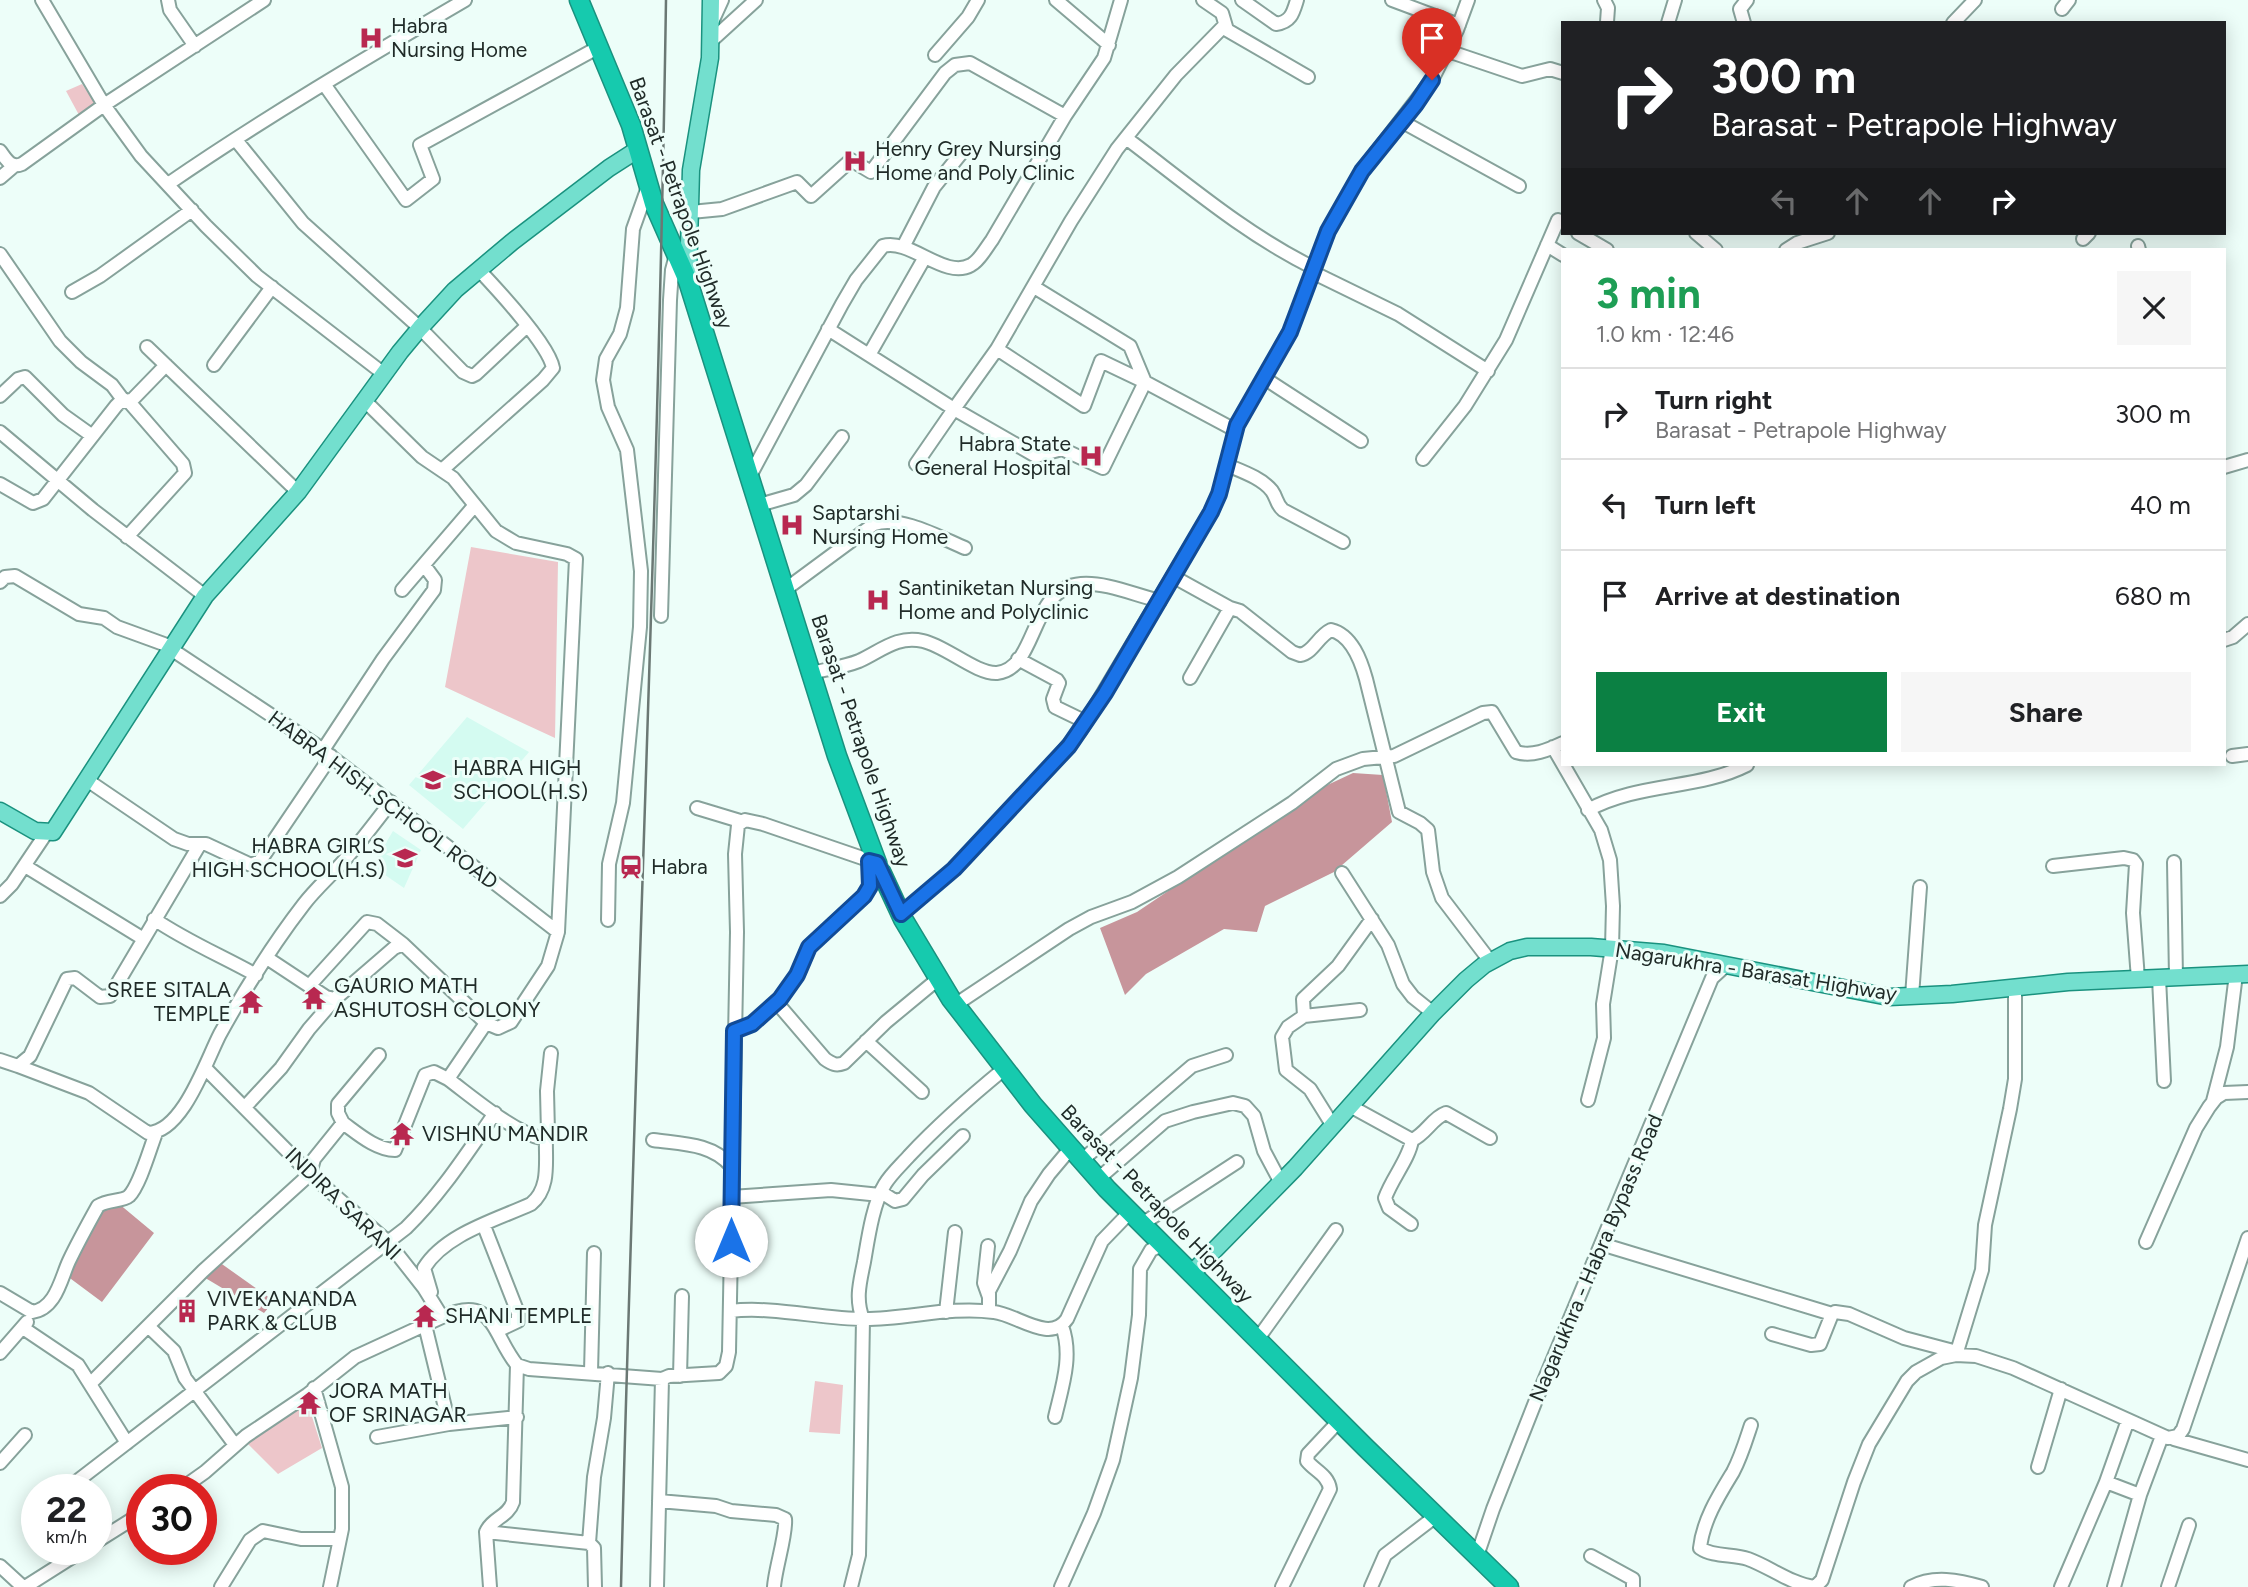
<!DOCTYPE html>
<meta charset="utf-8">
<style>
:root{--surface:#fff;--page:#f6f6f6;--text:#202124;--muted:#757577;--line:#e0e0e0;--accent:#0b8043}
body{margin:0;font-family:Figtree,sans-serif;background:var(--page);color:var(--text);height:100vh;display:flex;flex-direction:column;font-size:26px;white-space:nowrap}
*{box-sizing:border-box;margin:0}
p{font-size:23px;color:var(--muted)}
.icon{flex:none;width:38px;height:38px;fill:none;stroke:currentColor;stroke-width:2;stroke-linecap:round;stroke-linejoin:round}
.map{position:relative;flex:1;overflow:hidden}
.sheet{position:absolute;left:1561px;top:248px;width:665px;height:518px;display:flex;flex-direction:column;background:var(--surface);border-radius:0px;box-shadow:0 4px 18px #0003}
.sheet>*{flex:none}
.hud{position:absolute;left:1561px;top:21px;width:665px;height:214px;border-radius:0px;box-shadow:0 4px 18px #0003;background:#202124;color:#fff;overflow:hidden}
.speed{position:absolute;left:21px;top:1474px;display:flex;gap:14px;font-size:35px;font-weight:700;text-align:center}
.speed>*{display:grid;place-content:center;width:91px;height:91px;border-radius:50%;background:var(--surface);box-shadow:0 4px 18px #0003;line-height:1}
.speed small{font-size:18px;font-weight:400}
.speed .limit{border:10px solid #d22;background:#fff;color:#111}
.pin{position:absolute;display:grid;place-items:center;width:60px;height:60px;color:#fff;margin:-72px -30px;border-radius:50% 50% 50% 0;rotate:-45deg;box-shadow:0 0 7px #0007}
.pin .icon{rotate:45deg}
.me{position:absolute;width:77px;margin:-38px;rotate:0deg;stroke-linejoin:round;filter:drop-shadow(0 0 5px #0008)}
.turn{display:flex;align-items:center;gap:24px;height:147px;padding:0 35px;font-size:32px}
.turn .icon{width:91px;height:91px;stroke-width:2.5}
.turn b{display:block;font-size:49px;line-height:60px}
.lanes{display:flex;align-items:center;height:66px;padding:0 35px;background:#0003;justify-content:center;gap:35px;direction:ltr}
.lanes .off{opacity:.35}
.round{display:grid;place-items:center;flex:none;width:74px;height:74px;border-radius:0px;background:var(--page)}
.headline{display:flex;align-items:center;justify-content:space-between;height:119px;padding:0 35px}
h1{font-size:42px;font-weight:700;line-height:52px;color:#1e9e55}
.button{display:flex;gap:14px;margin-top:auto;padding:14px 35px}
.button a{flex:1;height:80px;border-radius:0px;background:var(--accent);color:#fff;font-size:28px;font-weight:700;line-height:80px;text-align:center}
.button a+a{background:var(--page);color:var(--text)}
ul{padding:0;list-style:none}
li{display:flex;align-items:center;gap:21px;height:91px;padding:0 35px;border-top:2px solid var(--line)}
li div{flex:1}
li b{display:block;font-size:26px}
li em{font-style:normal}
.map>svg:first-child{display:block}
.built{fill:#d4fbf1}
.green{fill:#edc6ca}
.water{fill:#c7959b}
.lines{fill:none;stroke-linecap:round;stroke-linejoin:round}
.minor-casing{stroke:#87a29b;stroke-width:16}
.major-casing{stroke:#1a927f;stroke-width:19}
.highway-casing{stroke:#1a927f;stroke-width:21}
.minor{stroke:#fff;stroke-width:12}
.major{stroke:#73dfce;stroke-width:16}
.highway{stroke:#16caae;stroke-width:18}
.rail{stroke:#6b7874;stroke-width:2.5}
.route-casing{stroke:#114b97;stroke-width:18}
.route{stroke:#1a73e8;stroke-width:12}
.labels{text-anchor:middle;stroke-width:6;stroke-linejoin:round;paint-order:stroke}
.poi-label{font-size:21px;fill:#202b28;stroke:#edfef9;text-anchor:start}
.street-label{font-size:21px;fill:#202b28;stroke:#edfef9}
</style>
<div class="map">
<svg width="2248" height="1587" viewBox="0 0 2248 1587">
<rect width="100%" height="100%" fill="#edfef9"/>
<!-- built -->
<path class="built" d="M467 717 529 752 463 829 409 785Z
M393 831 421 850 404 888 372 866Z"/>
<!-- green -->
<path class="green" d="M82 84 97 106 79 115 66 91Z
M471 547 558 562 555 738 445 687Z
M815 1381 843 1385 840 1434 809 1432Z
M307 1401 322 1448 278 1474 244 1440Z"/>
<!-- water -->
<path class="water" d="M1353 773 1383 775 1392 822 1334 872 1265 906 1257 932 1224 929 1146 974 1125 995 1100 928 1137 912 1321 788Z
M112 1198 154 1233 102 1302 63 1273Z
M219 1262 274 1301 264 1313 202 1276Z"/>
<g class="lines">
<!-- minor casing -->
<g class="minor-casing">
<path id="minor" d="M42 0 104 105 141 156 206 226 257 276 384 374
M168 0 170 10 195 46
M1056 0 1109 45
M1203 0 1222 13 1227 30 1308 77
M1242 0 1276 24C1291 22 1293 13 1297 0
M1392 0 1459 25
M1604 0 1608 8 1607 22
M2062 9 2069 0
M712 22 722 0
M1668 23 1675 0
M1744 23 1740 9 1747 0
M1953 23 1975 0
M711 41 756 0
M1448 51 1522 76 1550 69 1563 73
M935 55 968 17 978 0
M324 84 406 200 433 179 420 145 599 47
M1401 121 1519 186
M1126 138C1187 184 1245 234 1314 268
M236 140 303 223 420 328 463 372 472 376 476 374 527 326
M0 151C6 159 11 169 22 164L104 105 264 0
M0 178 14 166
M168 184C264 118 364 59 465 0
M691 212 722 209 797 182 811 196 851 160 871 172 945 73 955 65 970 63 1065 116
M1578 233 1607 250
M1696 233 1716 250
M2083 239 2089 233
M1547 245 1563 255
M2138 246 2139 250
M903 247 934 187 963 151
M1786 250 1797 243 1828 233
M0 254 60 341 81 362 112 385 124 401
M1312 272 1398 314 1488 371
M1034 287 1130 346 1145 382 1235 430
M72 292 100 276 192 210
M828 329 954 409 997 349 1071 221 1117 149 1176 75 1224 26
M147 347 298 492
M869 355 925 257
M214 365 272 287
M1264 378 1361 441
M0 396 18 379 25 377 63 415 91 435
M0 432 93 510 205 596
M1423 459 1465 406 1506 340 1558 220
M916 464 954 409 1036 456 1062 449 1103 468 1145 382 1101 361 1084 406 997 349
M1227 465C1241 471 1262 478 1272 491 1277 498 1276 504 1283 510L1343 542
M2224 467 2248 460
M442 470 543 380 553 368C549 345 496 288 479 270
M750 476 842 304 856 280 883 246C910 238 945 280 971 265 979 261 986 248 992 240L1065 116 1104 58 1121 0
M0 484 33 503 43 499 116 406 120 402 131 400
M759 505 794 495 806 485 842 437
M127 537 185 473 183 464 131 404 132 400 166 365
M1174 577 1230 608
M0 582 5 577 15 576 79 614 104 618 117 627 172 647
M786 589 874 524C900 515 941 538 965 548
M402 590 475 505
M661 616 670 300 672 270 676 255
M2224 640 2233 637 2248 624
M171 649 316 745 558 932
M1018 659 1057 680 1059 683 1053 699 1055 707 1086 722
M812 673C827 669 844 667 859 661 881 651 897 635 923 641 946 646 976 674 997 673 1038 669 1029 588 1081 584 1106 582 1135 595 1160 601
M1190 678 1230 608 1240 611 1292 652 1300 655C1313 653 1318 636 1331 630 1352 635 1361 661 1366 679L1399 812 1420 823 1428 830 1433 872 1442 898 1490 961
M1553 747 1601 830 1610 860 1613 906 1612 948 1603 1004 1604 1038 1588 1100
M323 750 383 659 434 590 435 580 424 565
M2232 756 2248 754
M87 780 174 839 188 844H206L251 865 260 861 331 756
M697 808 740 821
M1588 810C1640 782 1698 790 1747 765
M2174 862 2176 977
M25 866 142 938
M2053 866 2124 858 2133 860 2136 864 2133 913 2138 979
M1342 873 1388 945 1403 984 1413 997 1433 1013
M0 896 12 884 47 832
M901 914 954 869 1050 767 1081 730 1211 512 1219 494 1237 425 1290 332 1328 231 1362 171 1432 80 1457 30 1468 0
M154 919C186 941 222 956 256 975
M608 920 609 864 623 803 640 627 641 571 627 450 608 407 603 380 606 359 620 334 627 308 633 229 648 187
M267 958 326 997 335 999 394 948 403 944 486 1023
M2159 978 2164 1081
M309 986 367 922 377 924 403 944
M1912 996 1920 887
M777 1003 825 1059C832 1064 836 1066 844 1063L886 1022 938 979
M955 1005 1069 929 1091 917 1132 902 1178 877 1292 803 1336 769 1363 759 1394 756 1483 713 1492 712 1516 752C1532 757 1548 750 1563 743
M1304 1016 1360 1010
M734 1031 752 1024 780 999 797 975 809 947 864 896 870 886 869 861
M866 1041 922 1092
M0 1060 18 1066 30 1056 67 979 75 978 100 997 110 996 200 844
M18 1066 89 1093 148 1133C183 1132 206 1061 220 1034 245 989 273 944 304 904 317 887 334 873 348 856 363 839 377 820 391 802
M205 1068 310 1174 387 1241 424 1288 442 1317C494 1293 492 1334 517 1365L529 1369 662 1379
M448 1079C471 1096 513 1132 541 1138L548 1133 547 1091 551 1053
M2213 1101 2227 1047 2236 974
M1350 1106 1412 1140C1426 1134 1432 1118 1446 1113L1490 1138
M245 1107 281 1068 309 1029 335 999
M343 1123 338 1113V1104L379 1055
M1333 1126 1310 1089 1286 1070 1282 1037 1288 1027 1304 1016 1303 999 1338 966 1372 919
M653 1140C681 1144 712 1143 731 1166
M1081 1161 1192 1066 1226 1055
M310 1174 314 1159 343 1123C357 1133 376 1150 395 1150L425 1075 434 1072 448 1079 486 1023 498 1028 511 1022 548 966 558 932 576 559 567 554 516 543 496 531 453 478 422 457 365 401
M1098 1179 1165 1121 1193 1112 1233 1103 1245 1106 1254 1116 1264 1151 1281 1183
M881 1192 895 1201 903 1199 923 1175 963 1136
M731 1197 831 1190 880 1195
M1142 1224 1237 1162
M1411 1224 1389 1208 1385 1198C1392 1178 1409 1159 1412 1140
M484 1226 518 1313V1321L497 1331
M2146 1242 2196 1128 2209 1107 2216 1098 2224 1093 2248 1092
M1601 1244 1832 1314
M988 1246 984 1283 989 1297
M431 1292 424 1268C445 1234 496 1220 531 1204 551 1188 545 1160 546 1137
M0 1293 32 1312C56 1309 61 1278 69 1261 78 1242 88 1224 98 1206 108 1199 122 1202 129 1196 140 1185 150 1148 156 1133
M730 1311C775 1306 820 1319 865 1319 908 1319 950 1306 994 1312 1016 1314 1050 1344 1067 1319L1102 1241 1130 1212
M989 1311V1291L1010 1251 1031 1201 1049 1174 1070 1149
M946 1312 955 1232
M425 1325 449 1424
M149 1327 174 1351 185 1378 235 1445
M23 1328 78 1365 127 1443
M1772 1334 1811 1345 1820 1344 1832 1314 1835 1312 1849 1314 1904 1338 1957 1352
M1257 1340 1336 1230
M0 1353 27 1322
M1956 1355 1982 1270 1985 1225 2010 1109 2015 1079V987
M591 1372 594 1253
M680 1376 682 1296
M91 1383 203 1271 310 1174
M314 1388 342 1487V1529L330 1587
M1055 1417C1062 1387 1073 1356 1062 1326
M1751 1425C1746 1440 1741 1457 1733 1472 1719 1495 1703 1520 1700 1548 1713 1557 1733 1554 1748 1559 1770 1567 1791 1584 1815 1587L1822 1580 1854 1482 1869 1444 1907 1381 1916 1372 1941 1358 1956 1355 1976 1356 2013 1368 2168 1438 2178 1436 2183 1429 2248 1238
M377 1437 449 1424 517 1417
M2174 1439 2248 1460
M0 1463 25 1435
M2038 1467 2061 1389
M76 1482 406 1228C441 1194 467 1153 495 1113
M2106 1482 2140 1495
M181 1489 205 1472 246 1436 307 1395 355 1357 442 1317
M659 1501 716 1506 731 1511 776 1515 785 1519C787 1533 775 1569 774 1587
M486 1532 589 1543 594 1548 595 1587
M96 1542 142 1513
M589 1543 594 1477 604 1418 608 1373
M1477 1556 1493 1509 1536 1400 1712 978 1725 966
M1591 1556 1633 1579V1587
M0 1566 23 1587
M25 1587 85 1549
M221 1587 250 1540 263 1531 301 1539H340
M490 1587 486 1532C492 1518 508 1517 513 1502L517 1365
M657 1587 662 1379 669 1376 719 1373 726 1366 729 1352 737 932 735 854 738 825 745 820 763 824 877 863
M851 1587 859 1555 863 1319C855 1299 860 1282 864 1262 868 1239 873 1203 885 1184 891 1174 901 1165 909 1156 939 1124 971 1096 1004 1069
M1061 1587 1094 1513 1113 1460 1131 1378 1139 1315 1140 1269 1151 1250 1162 1245
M1282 1587 1330 1489C1328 1475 1315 1471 1307 1461L1308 1454 1339 1421
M1371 1587 1385 1555 1436 1516
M1911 1587C1933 1575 1959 1580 1982 1587
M2061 1587 2106 1482 2128 1420
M2114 1587 2140 1495 2162 1436
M2168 1587 2189 1525"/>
</g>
<!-- major casing -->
<g class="major-casing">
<path id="major" d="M688 281 691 170 710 58 711 0
M0 811 35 831 53 832 205 596 298 492 400 352 420 328 455 290 512 242 609 168 637 150
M1191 1274 1295 1168 1433 1013 1466 980 1484 965 1510 951 1527 947H1591L1664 953 1889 997 1952 994 2068 982 2248 974"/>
</g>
<!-- highway casing -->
<g class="highway-casing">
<path id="highway" d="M579 0 631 125 654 204 688 281 837 756 877 863 903 919 951 999 1033 1105 1107 1189 1365 1447 1509 1587"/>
</g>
<!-- minor -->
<use href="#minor" class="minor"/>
<!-- major -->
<use href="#major" class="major"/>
<!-- highway -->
<use href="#highway" class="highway"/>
<!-- rail -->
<path class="rail" d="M621 1587C634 1058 658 529 666 0"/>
</g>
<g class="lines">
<!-- route casing -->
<g class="route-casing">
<path id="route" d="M731 1241 734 1031 752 1024 780 999 797 975 809 947 864 896 870 886 869 861 877 863 901 914 954 869 1069 746 1105 693 1211 512 1219 494 1237 425 1290 332 1328 231 1362 171 1416 104 1432 80"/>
</g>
<!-- route -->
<use href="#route" class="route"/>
</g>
<!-- icons -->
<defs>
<g id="hospital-bare" transform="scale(1.89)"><path d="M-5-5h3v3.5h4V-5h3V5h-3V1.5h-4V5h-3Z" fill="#b82850" stroke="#edfef9" stroke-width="2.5" paint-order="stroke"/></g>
<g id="school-bare" transform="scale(1.89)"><path d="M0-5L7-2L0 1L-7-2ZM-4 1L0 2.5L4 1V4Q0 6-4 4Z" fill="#b82850" stroke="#edfef9" stroke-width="2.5" paint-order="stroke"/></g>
<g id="station-bare" transform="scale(1.89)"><path d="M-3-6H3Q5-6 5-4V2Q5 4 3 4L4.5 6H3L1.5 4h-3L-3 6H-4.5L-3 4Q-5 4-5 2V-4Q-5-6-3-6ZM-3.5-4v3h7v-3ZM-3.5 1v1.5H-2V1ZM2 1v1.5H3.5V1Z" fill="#b82850" stroke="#edfef9" stroke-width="2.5" paint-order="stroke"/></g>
<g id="temple-bare" transform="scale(1.89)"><path d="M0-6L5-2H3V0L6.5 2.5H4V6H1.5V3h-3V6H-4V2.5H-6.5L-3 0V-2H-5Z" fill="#b82850" stroke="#edfef9" stroke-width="2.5" paint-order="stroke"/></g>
<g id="building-bare" transform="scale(1.89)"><path d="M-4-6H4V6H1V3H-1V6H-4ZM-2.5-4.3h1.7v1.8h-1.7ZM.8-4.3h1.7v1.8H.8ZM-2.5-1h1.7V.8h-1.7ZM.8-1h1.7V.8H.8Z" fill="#b82850" stroke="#edfef9" stroke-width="2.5" paint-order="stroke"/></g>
</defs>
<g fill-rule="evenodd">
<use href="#hospital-bare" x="371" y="38"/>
<use href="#hospital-bare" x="855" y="161"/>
<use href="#hospital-bare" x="1091" y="456"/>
<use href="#hospital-bare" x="792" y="525"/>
<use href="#hospital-bare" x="878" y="600"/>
<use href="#school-bare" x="433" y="780"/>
<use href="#school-bare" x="405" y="858"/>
<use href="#station-bare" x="631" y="867"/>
<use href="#temple-bare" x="314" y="998"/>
<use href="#temple-bare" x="251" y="1002"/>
<use href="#temple-bare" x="402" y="1134"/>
<use href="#building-bare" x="187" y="1311"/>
<use href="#temple-bare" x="425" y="1316"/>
<use href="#temple-bare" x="309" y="1403"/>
</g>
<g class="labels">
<!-- poi labels -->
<g class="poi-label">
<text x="391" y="33">Habra<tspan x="391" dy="24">Nursing Home</tspan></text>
<text x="875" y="156">Henry Grey Nursing<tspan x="875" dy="24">Home and Poly Clinic</tspan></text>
<text x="1071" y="451" text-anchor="end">Habra State<tspan x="1071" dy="24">General Hospital</tspan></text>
<text x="812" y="520">Saptarshi<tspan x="812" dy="24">Nursing Home</tspan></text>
<text x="898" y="595">Santiniketan Nursing<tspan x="898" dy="24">Home and Polyclinic</tspan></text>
<text x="453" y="775">HABRA HIGH<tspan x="453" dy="24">SCHOOL(H.S)</tspan></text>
<text x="385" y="853" text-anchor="end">HABRA GIRLS<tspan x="385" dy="24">HIGH SCHOOL(H.S)</tspan></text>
<text x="651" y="874">Habra</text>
<text x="334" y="993">GAURIO MATH<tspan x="334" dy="24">ASHUTOSH COLONY</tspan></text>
<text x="231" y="997" text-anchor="end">SREE SITALA<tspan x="231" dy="24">TEMPLE</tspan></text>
<text x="422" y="1141">VISHNU MANDIR</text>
<text x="207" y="1306">VIVEKANANDA<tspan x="207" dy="24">PARK &amp; CLUB</tspan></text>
<text x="445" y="1323">SHANI TEMPLE</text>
<text x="329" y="1398">JORA MATH<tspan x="329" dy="24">OF SRINAGAR</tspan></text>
</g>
<!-- street labels -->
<g class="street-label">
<text transform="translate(681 203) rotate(70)" y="7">Barasat - Petrapole Highway</text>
<text transform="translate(861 741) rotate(71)" y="7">Barasat - Petrapole Highway</text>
<text transform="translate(383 800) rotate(37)" y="7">HABRA HISH SCHOOL ROAD</text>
<text transform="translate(1756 972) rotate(9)" y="7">Nagarukhra - Barasat Highway</text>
<text transform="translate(343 1204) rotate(44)" y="7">INDIRA SARANI</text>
<text transform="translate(1157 1204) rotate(46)" y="7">Barasat - Petrapole Highway</text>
<text transform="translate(1596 1258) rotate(-67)" y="7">Nagarukhra - Habra Bypass Road</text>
</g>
</g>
</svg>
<div class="speed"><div>22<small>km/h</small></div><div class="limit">30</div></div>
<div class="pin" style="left:1432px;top:80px;background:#d93025"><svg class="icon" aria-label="arrive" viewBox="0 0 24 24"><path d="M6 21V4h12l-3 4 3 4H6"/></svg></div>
<svg class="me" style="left:731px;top:1241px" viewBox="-20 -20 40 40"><circle r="19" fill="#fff"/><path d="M0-13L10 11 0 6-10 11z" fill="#1a73e8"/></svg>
<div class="hud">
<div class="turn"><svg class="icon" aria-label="right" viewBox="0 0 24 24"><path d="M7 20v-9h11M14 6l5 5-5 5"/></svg><div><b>300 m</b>Barasat - Petrapole Highway</div></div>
<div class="lanes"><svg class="icon off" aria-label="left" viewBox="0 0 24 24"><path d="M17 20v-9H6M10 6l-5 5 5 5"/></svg><svg class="icon off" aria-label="ahead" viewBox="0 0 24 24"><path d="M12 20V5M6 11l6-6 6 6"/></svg><svg class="icon off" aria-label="ahead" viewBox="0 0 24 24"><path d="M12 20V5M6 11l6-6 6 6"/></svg><svg class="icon" aria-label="right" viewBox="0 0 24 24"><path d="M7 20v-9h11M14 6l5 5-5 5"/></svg></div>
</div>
<section class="sheet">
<div class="headline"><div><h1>3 min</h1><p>1.0 km · 12:46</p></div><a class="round"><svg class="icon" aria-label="close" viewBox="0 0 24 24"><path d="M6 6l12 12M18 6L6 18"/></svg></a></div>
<ul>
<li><svg class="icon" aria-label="right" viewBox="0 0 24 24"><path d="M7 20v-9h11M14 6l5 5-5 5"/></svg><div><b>Turn right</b><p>Barasat - Petrapole Highway</p></div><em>300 m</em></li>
<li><svg class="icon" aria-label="left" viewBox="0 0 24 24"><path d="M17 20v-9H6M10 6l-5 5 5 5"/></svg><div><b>Turn left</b></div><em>40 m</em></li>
<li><svg class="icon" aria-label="arrive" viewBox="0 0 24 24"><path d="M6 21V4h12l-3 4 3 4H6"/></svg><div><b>Arrive at destination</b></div><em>680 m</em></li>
</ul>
<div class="button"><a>Exit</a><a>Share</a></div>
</section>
</div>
